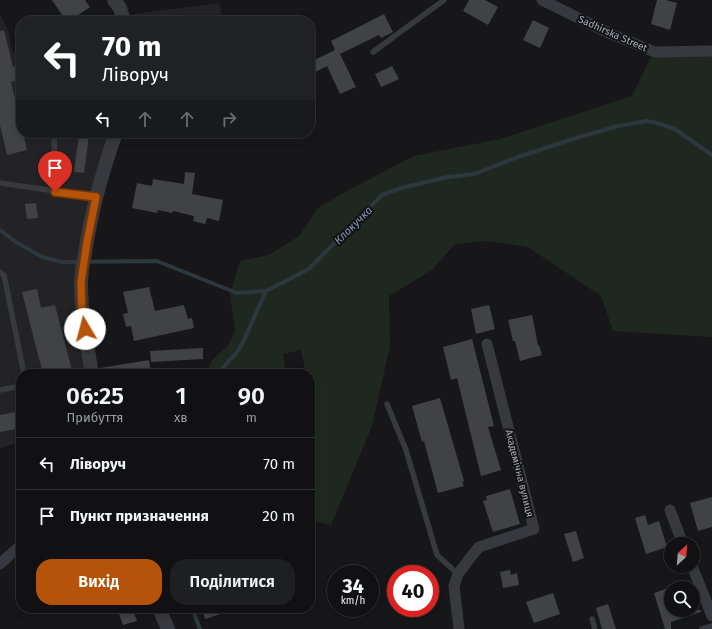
<!DOCTYPE html>
<html lang="uk">
<meta charset="utf-8">
<style>
:root{--surface:#111113;--page:#1e1f21;--text:#f1f3f6;--muted:#9c9da0;--line:#303133;--accent:#b45309}
body{margin:0;font-family:"Fira Sans",sans-serif;background:var(--page);color:var(--text);height:100vh;display:flex;flex-direction:column;font-size:15px;white-space:nowrap}
*{box-sizing:border-box;margin:0}
p{font-size:13px;color:var(--muted)}
.icon{flex:none;width:22px;height:22px;fill:none;stroke:currentColor;stroke-width:2;stroke-linecap:round;stroke-linejoin:round}
.map{position:relative;flex:1;overflow:hidden}
.drawer{position:absolute;left:16px;top:369px;width:299px;height:244px;display:flex;flex-direction:column;background:var(--surface);border-radius:16px;box-shadow:0 2px 6px #0003,0 0 0 1px var(--line)}
.drawer>*{flex:none}
.banner{position:absolute;left:16px;top:16px;width:299px;height:122px;border-radius:16px;box-shadow:0 2px 6px #0003,0 0 0 1px var(--line);background:#202124;color:#fff;overflow:hidden}
.needle{width:26px;rotate:26deg}
.tools{position:absolute;left:664px;top:537px;display:grid;gap:8px}
.tools a{display:grid;place-items:center;width:36px;height:36px;border-radius:50%;background:var(--surface);box-shadow:0 2px 6px #0003,0 0 0 1px var(--line);font-size:20px}
.speed{position:absolute;left:327px;top:565px;display:flex;gap:8px;font-size:20px;font-weight:700;text-align:center}
.speed>*{display:grid;place-content:center;width:52px;height:52px;border-radius:50%;background:var(--surface);box-shadow:0 2px 6px #0003,0 0 0 1px var(--line);line-height:1}
.speed small{font-size:10px;font-weight:400}
.speed .limit{border:6px solid #d22;background:#fff;color:#111}
.pin{position:absolute;display:grid;place-items:center;width:34px;height:34px;color:#fff;margin:-41px -17px;border-radius:50% 50% 50% 0;rotate:-45deg;box-shadow:0 0 4px #0007}
.pin .icon{rotate:45deg}
.me{position:absolute;width:44px;margin:-22px;rotate:352deg;stroke-linejoin:round;filter:drop-shadow(0 0 3px #0008)}
.turn{display:flex;align-items:center;gap:14px;height:84px;padding:0 20px;font-size:18px}
.turn .icon{width:52px;height:52px;stroke-width:2.5}
.turn b{display:block;font-size:28px;line-height:34px}
.lanes{display:flex;align-items:center;height:38px;padding:0 20px;background:#0003;justify-content:center;gap:20px;direction:ltr}
.lanes .off{opacity:.35}
.eta{display:flex;justify-content:space-evenly;align-items:center;height:68px;text-align:center}
.eta b{font-size:24px;font-weight:600;line-height:28px}
.button{display:flex;gap:8px;margin-top:auto;padding:8px 20px}
.button a{flex:1;height:46px;border-radius:16px;background:var(--accent);color:#fff;font-size:16px;font-weight:600;line-height:46px;text-align:center}
.button a+a{background:var(--page);color:var(--text)}
ul{padding:0;list-style:none}
li{display:flex;align-items:center;gap:12px;height:52px;padding:0 20px;border-top:1px solid var(--line)}
li div{flex:1}
li b{display:block;font-size:15px}
li em{font-style:normal}
.map>svg:first-child{display:block}
.built{fill:#232326}
.green{fill:#1f2820}
.lines{fill:none;stroke-linecap:round;stroke-linejoin:round}
.stream{stroke:#2c373e;stroke-width:4}
.building{fill:#414246}
.service{stroke:#38393e;stroke-width:5.5}
.minor{stroke:#38393e;stroke-width:11}
.tertiary{stroke:#38393e;stroke-width:14}
.route-casing{stroke:#753606;stroke-width:10}
.route{stroke:#b45309;stroke-width:7}
.labels{text-anchor:middle;stroke-width:4;stroke-linejoin:round;paint-order:stroke}
.street-label{font-size:10px;fill:#a9afba;stroke:#121214}
.water-label{font-size:11px;font-style:italic;fill:#7f9eb6;stroke:#121214}
</style>
<div class="map">
<svg width="712" height="629" viewBox="0 0 712 629">
<rect width="100%" height="100%" fill="#171719"/>
<!-- built -->
<path class="built" d="M219 3 223 21H135L134 14Z
M0 14 8 30 13 53 19 52 21 60V84L16 86 21 109V133H114L84 242 91 374H21V442L0 448Z"/>
<!-- green -->
<path class="green" d="M654 51H712V337L613 331 601 296 528 247 487 241 455 244 432 270 389 296 390 346 372 426 331 525 310 520V482L314 461 310 398V374H306L301 350 283 354 286 374H205L213 359 228 346 235 330 230 295 240 261 269 255 299 236 318 208 347 191 414 156 500 139 632 96Z"/>
<g class="lines">
<!-- stream -->
<path class="stream" d="M0 230 16 242 42 257 62 262 157 261 237 293 266 291 309 269 382 195 401 188 448 177 474 174 518 157 576 138 618 126 647 121 657 123 675 129 712 155
M217 374 238 351 244 340 266 291
M192 608 200 629"/>
</g>
<!-- building -->
<path class="building" d="M52 0H85L90 7 69 21H66Z
M469 0H485L498 7 488 25 463 11Z
M657 0H666L677 3 670 30 651 24Z
M384 14 393 32 381 38 379 35 340 54 356 87 340 94 327 66 310 75V62L335 50 331 41Z
M533 20 549 28 540 48 523 40Z
M4 30 13 67 18 66 21 79 11 82 21 123V133H23L27 150 7 155 0 125V31Z
M392 66 399 79 381 87 375 74Z
M79 134 89 135 84 173 74 172Z
M185 172 195 173 192 194 223 200 219 221 207 218 205 224 193 221 194 216 173 211 172 213 158 210 157 213 132 208 137 183 152 186 153 179 184 184Z
M36 203 38 218 27 219 25 204Z
M149 287 155 311 184 305 188 319 192 318 194 328 134 341 131 326 126 327 123 314 128 313 123 292Z
M37 289 41 308 55 305 73 374H43L22 292Z
M489 305 495 329 476 334 471 309Z
M532 315 538 345H539L542 355 520 361 515 341H513L508 320Z
M472 339 494 426 488 427 501 470 481 476 457 378 451 380 443 347Z
M203 348V359L151 362 150 351Z
M149 360 151 374H100V368Z
M440 398 464 481 462 482 464 486 438 493 424 441 422 442 412 406Z
M21 411V428L0 432V415Z
M510 489 520 524 493 532 483 501 487 500 486 496Z
M712 497V527L698 531 690 503Z
M645 515 648 525 659 521 667 547 646 554 635 518Z
M576 531 584 558 573 562 564 534Z
M510 570 511 575 517 573 519 585 503 588 500 572Z
M671 587V610H701V612L671 622V629H665L654 593Z
M553 593 560 614 534 623 526 602Z
M608 604 616 629H602L596 608Z
M117 608H132L137 621 123 625Z
M202 608H233V610L205 619Z"/>
<g class="lines">
<!-- service -->
<path class="service" d="M373 52 444 0
M54 133 55 192
M0 183 96 197
M0 272 4 275 24 374
M0 390 21 386
M387 404 406 450 437 555 458 574
M592 619 595 629
M702 629 712 626"/>
<!-- minor -->
<path class="minor" d="M542 0 611 34 655 52 712 51
M670 510 683 544
M0 564 21 545
M692 566 712 616
M459 629 454 586 458 574 470 558 479 547 534 529 487 344"/>
<!-- tertiary -->
<path class="tertiary" d="M114 0 120 8 124 21
M92 374C87 344 81 314 81 284 81 274 83 263 85 254 91 212 102 172 116 133
M159 608 168 629"/>
</g>
<g class="lines">
<!-- route casing -->
<g class="route-casing">
<path id="route" d="M55 192 96 197 87 242 81 282 82 314 85 329"/>
</g>
<!-- route -->
<use href="#route" class="route"/>
</g>
<g class="labels">
<!-- street labels -->
<g class="street-label">
<text transform="translate(613 33) rotate(24)" y="4">Sadhirska Street</text>
<text transform="translate(520 473) rotate(76)" y="4">Академічна вулиця</text>
</g>
<!-- water labels -->
<g class="water-label">
<text transform="translate(353 225) rotate(-45)" y="4">Клокучка</text>
</g>
</g>
</svg>
<div class="tools">
<a><svg class="needle" viewBox="-14 -14 28 28"><path d="M0-13l5 13h-10z" fill="#e53935"/><path d="M0 13l5-13h-10z" fill="#9c9da0"/></svg></a>
<a><svg class="icon" aria-label="search" viewBox="0 0 24 24"><circle cx="10" cy="10" r="6"/><path d="M15 15l6 6"/></svg></a>
</div>
<div class="speed"><div>34<small>km/h</small></div><div class="limit">40</div></div>
<div class="pin" style="left:55px;top:192px;background:#d93025"><svg class="icon" aria-label="arrive" viewBox="0 0 24 24"><path d="M6 21V4h12l-3 4 3 4H6"/></svg></div>
<svg class="me" style="left:85px;top:329px" viewBox="-20 -20 40 40"><circle r="19" fill="#fff"/><path d="M0-13L10 11 0 6-10 11z" fill="#b45309"/></svg>
<div class="banner">
<div class="turn"><svg class="icon" aria-label="left" viewBox="0 0 24 24"><path d="M17 20v-9H6M10 6l-5 5 5 5"/></svg><div><b>70 m</b>Ліворуч</div></div>
<div class="lanes"><svg class="icon" aria-label="left" viewBox="0 0 24 24"><path d="M17 20v-9H6M10 6l-5 5 5 5"/></svg><svg class="icon off" aria-label="ahead" viewBox="0 0 24 24"><path d="M12 20V5M6 11l6-6 6 6"/></svg><svg class="icon off" aria-label="ahead" viewBox="0 0 24 24"><path d="M12 20V5M6 11l6-6 6 6"/></svg><svg class="icon off" aria-label="right" viewBox="0 0 24 24"><path d="M7 20v-9h11M14 6l5 5-5 5"/></svg></div>
</div>
<section class="drawer">
<div class="eta">
<div><b>06:25</b><p>Прибуття</p></div>
<div><b>1</b><p>хв</p></div>
<div><b>90</b><p>m</p></div>
</div>
<ul>
<li><svg class="icon" aria-label="left" viewBox="0 0 24 24"><path d="M17 20v-9H6M10 6l-5 5 5 5"/></svg><div><b>Ліворуч</b></div><em>70 m</em></li>
<li><svg class="icon" aria-label="arrive" viewBox="0 0 24 24"><path d="M6 21V4h12l-3 4 3 4H6"/></svg><div><b>Пункт призначення</b></div><em>20 m</em></li>
</ul>
<div class="button"><a>Вихід</a><a>Поділитися</a></div>
</section>
</div>
